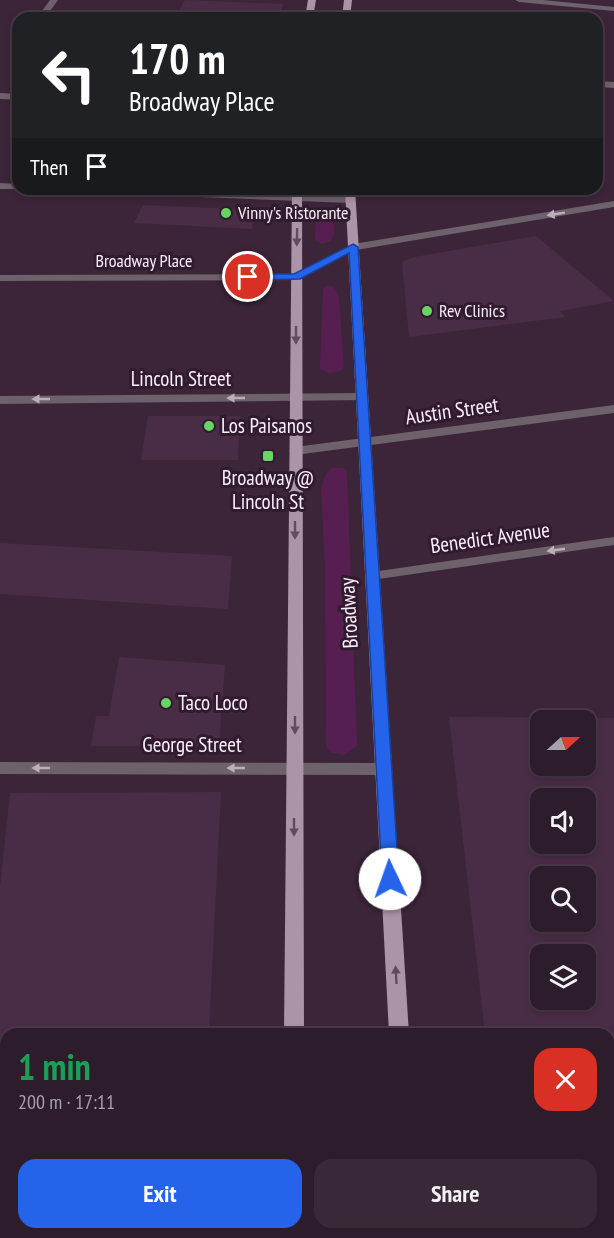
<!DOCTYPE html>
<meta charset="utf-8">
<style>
:root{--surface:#2d1c2b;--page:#392937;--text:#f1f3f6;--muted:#a7a1a9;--line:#483a47;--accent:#2563eb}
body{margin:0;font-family:"PT Sans Narrow",sans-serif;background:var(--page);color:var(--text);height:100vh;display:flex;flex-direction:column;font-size:22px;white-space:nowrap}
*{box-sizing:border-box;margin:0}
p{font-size:20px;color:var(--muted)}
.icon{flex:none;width:33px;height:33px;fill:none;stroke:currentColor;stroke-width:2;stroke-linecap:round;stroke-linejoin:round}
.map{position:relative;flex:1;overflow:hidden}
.drawer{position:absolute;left:0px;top:1028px;width:615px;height:212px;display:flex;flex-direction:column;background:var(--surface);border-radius:18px 18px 0 0;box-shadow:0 3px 9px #0003,0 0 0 2px var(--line)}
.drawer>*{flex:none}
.banner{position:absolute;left:12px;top:12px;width:591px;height:183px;border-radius:18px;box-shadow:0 3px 9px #0003,0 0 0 2px var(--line);background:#202124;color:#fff;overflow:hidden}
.needle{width:39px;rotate:69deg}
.controls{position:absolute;left:530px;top:710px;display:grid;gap:12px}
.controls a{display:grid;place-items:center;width:66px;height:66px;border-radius:12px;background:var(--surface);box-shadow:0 3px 9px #0003,0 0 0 2px var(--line);font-size:30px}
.pin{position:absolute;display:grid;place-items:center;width:51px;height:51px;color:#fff;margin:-26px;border:3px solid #fff;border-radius:50%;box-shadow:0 2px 6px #0007}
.me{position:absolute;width:66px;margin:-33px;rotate:357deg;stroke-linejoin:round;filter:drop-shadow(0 0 4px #0008)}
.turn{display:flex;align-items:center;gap:21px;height:126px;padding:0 18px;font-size:27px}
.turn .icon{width:78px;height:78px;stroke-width:2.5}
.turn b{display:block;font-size:42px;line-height:51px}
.then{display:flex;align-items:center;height:57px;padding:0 18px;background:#0003;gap:12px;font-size:22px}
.round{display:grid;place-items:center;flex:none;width:63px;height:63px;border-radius:18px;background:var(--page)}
.head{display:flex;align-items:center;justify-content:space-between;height:102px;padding:0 18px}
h1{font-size:36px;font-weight:700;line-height:45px;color:#1e9e55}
.button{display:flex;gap:12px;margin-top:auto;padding:12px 18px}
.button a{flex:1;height:69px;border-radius:18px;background:var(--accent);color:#fff;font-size:24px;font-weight:700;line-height:69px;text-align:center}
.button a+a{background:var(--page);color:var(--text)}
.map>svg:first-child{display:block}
.built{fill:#492d46;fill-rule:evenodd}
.green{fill:#571e52}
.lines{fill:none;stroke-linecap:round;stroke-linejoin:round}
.lane{fill:#6d616b;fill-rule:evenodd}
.street{fill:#6d616b;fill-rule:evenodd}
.primary{fill:#ac94a8;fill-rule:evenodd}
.oneway{fill:#bdafba}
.oneway2{fill:#624b5f}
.route{fill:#2563eb;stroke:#184099;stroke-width:1.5}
.poi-dot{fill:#69d464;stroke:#311b2f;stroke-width:2}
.labels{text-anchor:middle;stroke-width:6;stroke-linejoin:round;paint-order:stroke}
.far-poi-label{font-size:18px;fill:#feeefb;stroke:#311b2f;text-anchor:start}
.far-street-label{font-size:18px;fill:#feeefb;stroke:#311b2f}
.street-label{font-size:21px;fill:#feeefb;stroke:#311b2f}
.poi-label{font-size:21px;fill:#feeefb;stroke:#311b2f;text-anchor:start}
</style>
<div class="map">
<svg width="614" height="1238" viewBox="0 0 614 1238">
<rect width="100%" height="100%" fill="#3c2539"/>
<!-- built -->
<path class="built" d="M185 0H186L283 4 280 14 202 13 199 18H175Z
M143 205 254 210 252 229 134 223Z
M536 236 614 301 560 311 565 317 409 337 402 262 414 257Z
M148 416H240L238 460H141Z
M0 543 232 556 228 609 0 594Z
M119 657 225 665 219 746H91L96 716H109Z
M449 717 614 718V1238H507L506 1233H609V1034L485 1033ZM540 720H585V765H540ZM540 798H585V843H540ZM540 876H585V921H540ZM540 954H585V999H540Z
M221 792 209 1033 6 1034V1233H197V1238H0V887L10 793Z"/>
<!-- green -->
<path class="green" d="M323 214C336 220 337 229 331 241L322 244 315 240 316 217Z
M328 285 334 287 339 297 344 367 341 371 329 373 320 369V365L323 288Z
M332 467 344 468 347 472 357 746 343 755 332 753 326 747 325 569 321 487 326 474Z"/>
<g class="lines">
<!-- lane -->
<path class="lane" d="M50 0H58L45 18H37Z"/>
<!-- street -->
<path class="street" d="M515 0H543L614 7V11L519 2Z
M597 81 614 82V88L597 87Z
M0 93 18 94V100L0 99Z
M0 183 18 184V189H22H0Z
M71 189H150L350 197 355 200 350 203 76 192Z
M614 201V207L356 250 296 280 0 281V275L294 274 353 244Z
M362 393 368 397 366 400 0 404V396Z
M614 405V413L295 455 289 451 295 447Z
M614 537V545L372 580 365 576 372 572Z
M0 762 384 763 390 765 392 769 390 773 384 775 0 774Z"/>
<!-- primary -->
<path class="primary" d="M308 0H316L313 18H305Z
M344 0H352L350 18H342Z
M292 189H302L304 1034H284Z
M345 189H355L409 1034H389Z
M285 1233H307L306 1238H284Z
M400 1233H422V1238H400Z"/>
</g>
<!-- one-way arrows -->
<defs><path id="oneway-solid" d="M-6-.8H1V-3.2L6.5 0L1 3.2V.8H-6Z" transform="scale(1.5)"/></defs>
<g class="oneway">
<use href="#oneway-solid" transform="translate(556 214) rotate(171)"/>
<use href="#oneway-solid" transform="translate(236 398) rotate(180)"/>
<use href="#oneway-solid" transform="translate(41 399) rotate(180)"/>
<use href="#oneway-solid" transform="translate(556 550) rotate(172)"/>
<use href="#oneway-solid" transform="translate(41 768) rotate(180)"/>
<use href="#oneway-solid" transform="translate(236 768) rotate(-180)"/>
</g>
<g class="oneway2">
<use href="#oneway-solid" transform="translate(297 237) rotate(91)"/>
<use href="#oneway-solid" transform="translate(296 335) rotate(90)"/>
<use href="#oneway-solid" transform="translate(295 530) rotate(90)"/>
<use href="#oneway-solid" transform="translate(295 725) rotate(90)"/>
<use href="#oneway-solid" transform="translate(294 827) rotate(90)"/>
<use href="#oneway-solid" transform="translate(396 975) rotate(-93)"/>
</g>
<!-- route -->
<path class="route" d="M353 244 358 247 399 879 396 884 390 885 384 884 382 879 349 253 300 279 248 280 243 277 248 274H294Z"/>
<!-- markers -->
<g class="poi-dot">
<circle cx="226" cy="213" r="6"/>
<circle cx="427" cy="311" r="6"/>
<circle cx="209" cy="426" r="6"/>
<rect x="262" y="450" width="12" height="12" rx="3"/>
<circle cx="166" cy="703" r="6"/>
</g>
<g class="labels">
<!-- far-poi labels -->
<g class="far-poi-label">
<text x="238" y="219">Vinny's Ristorante</text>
<text x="439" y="317">Rev Clinics</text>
</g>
<!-- far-street labels -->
<g class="far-street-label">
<text x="144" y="267">Broadway Place</text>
</g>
<!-- street labels -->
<g class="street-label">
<text x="181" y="386">Lincoln Street</text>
<text transform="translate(452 411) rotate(-8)" y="7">Austin Street</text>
<text transform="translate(490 538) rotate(-8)" y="7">Benedict Avenue</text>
<text transform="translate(349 613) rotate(-93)" y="7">Broadway</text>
<text x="192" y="752">George Street</text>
</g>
<!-- poi labels -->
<g class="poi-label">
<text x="221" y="433">Los Paisanos</text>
<text x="268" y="485" text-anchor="middle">Broadway @<tspan x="268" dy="24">Lincoln St</tspan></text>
<text x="178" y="710">Taco Loco</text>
</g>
</g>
</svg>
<div class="controls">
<a><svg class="needle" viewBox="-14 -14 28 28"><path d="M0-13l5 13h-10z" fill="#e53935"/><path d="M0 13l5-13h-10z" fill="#a7a1a9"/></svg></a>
<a><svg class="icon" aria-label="sound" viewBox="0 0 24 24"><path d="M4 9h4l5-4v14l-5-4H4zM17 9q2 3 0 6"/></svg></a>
<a><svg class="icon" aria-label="search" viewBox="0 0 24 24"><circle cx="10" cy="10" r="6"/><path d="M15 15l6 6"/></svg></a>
<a><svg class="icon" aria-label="layers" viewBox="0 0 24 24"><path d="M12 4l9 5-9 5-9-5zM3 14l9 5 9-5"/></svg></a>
</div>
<div class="pin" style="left:248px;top:277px;background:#d93025"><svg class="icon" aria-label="arrive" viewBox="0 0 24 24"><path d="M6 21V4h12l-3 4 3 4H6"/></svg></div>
<svg class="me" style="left:390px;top:879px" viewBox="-20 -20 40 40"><circle r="19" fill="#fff"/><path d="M0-13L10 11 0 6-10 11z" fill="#2563eb"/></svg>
<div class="banner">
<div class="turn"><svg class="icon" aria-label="left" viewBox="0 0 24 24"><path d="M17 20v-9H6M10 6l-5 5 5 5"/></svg><div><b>170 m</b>Broadway Place</div></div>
<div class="then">Then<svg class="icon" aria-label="arrive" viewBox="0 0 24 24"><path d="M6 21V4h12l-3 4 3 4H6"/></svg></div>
</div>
<section class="drawer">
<div class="head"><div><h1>1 min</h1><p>200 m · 17:11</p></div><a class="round" style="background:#d93025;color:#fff"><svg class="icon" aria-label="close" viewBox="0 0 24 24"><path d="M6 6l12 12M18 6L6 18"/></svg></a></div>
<div class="button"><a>Exit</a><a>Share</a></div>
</section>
</div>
